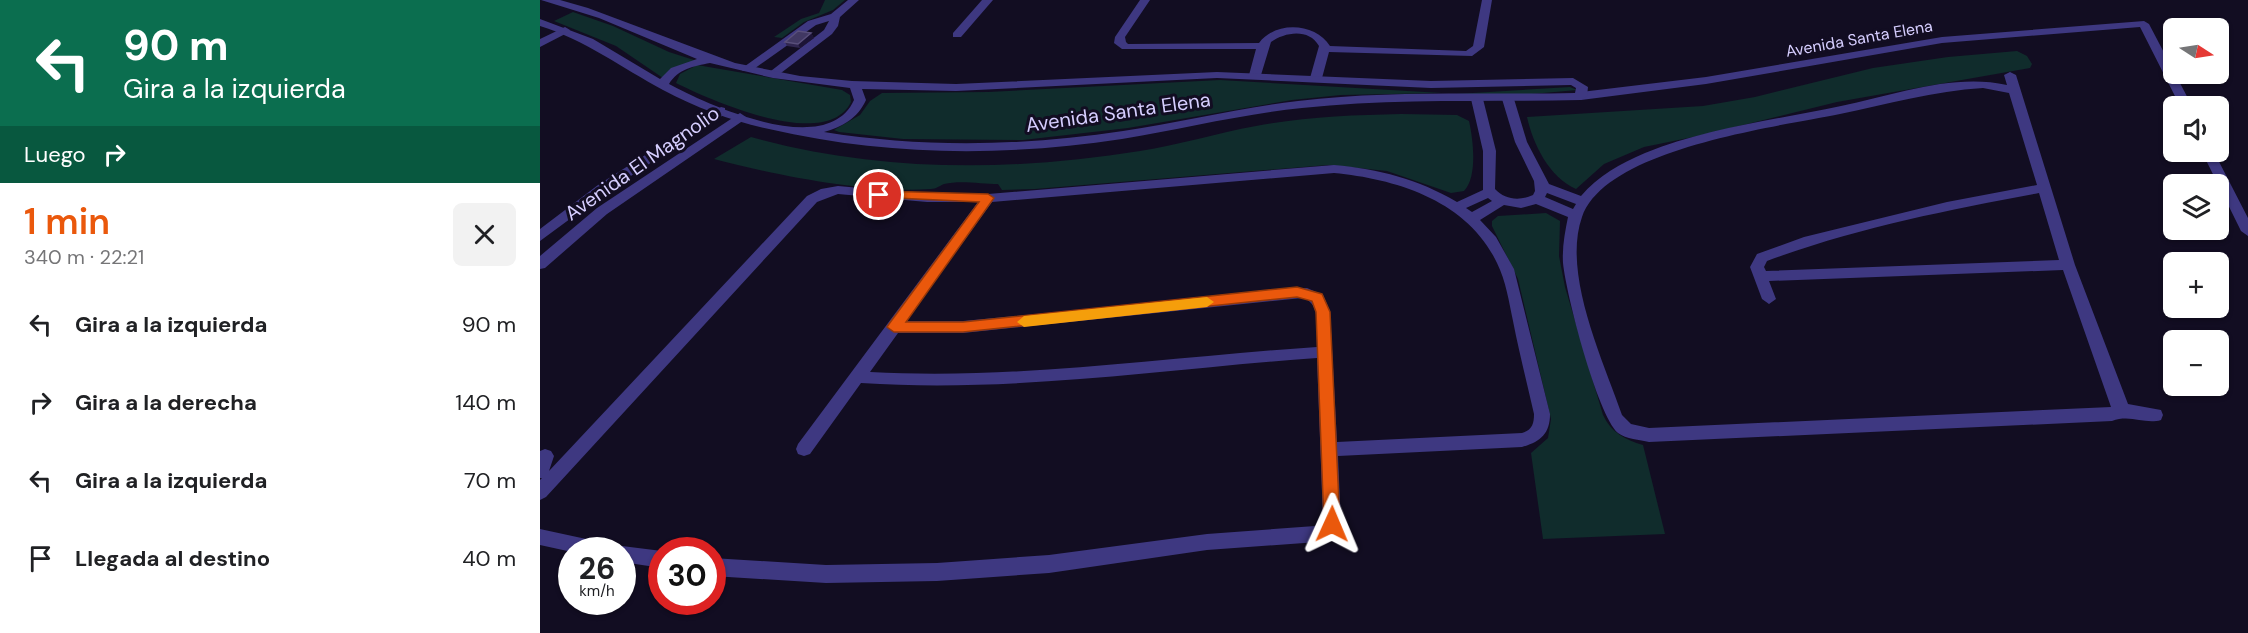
<!DOCTYPE html>
<html lang="es">
<meta charset="utf-8">
<style>
:root{--surface:#fff;--page:#f2f2f2;--text:#202124;--muted:#757577;--accent:#ea580c}
body{margin:0;font-family:"DM Sans",sans-serif;background:var(--page);color:var(--text);height:100vh;display:flex;flex-direction:column;font-size:22px;white-space:nowrap}
*{box-sizing:border-box;margin:0}
p{font-size:20px;color:var(--muted)}
.icon{flex:none;width:33px;height:33px;fill:none;stroke:currentColor;stroke-width:2;stroke-linecap:round;stroke-linejoin:round}
.map{position:relative;flex:1;overflow:hidden}
.panel{display:flex;flex-direction:column;background:var(--surface);width:540px}
.panel>*{flex:none}
.guide{background:#0b6e4f;color:#fff;overflow:hidden}
.needle{width:39px;rotate:102deg}
.controls{position:absolute;left:1623px;top:18px;display:grid;gap:12px}
.controls a{display:grid;place-items:center;width:66px;height:66px;border-radius:9px;background:var(--surface);box-shadow:0 2px 4px #0004;font-size:30px}
.speed{position:absolute;left:18px;top:537px;display:flex;gap:12px;font-size:30px;font-weight:700;text-align:center}
.speed>*{display:grid;place-content:center;width:78px;height:78px;border-radius:50%;background:var(--surface);box-shadow:0 2px 4px #0004;line-height:1}
.speed small{font-size:15px;font-weight:400}
.speed .limit{border:9px solid #d22;background:#fff;color:#111}
.pin{position:absolute;display:grid;place-items:center;width:51px;height:51px;color:#fff;margin:-26px;border:3px solid #fff;border-radius:50%;box-shadow:0 2px 6px #0007}
.me{position:absolute;width:66px;margin:-33px;rotate:1deg;stroke-linejoin:round;filter:drop-shadow(0 0 4px #0008)}
.turn{display:flex;align-items:center;gap:21px;height:126px;padding:0 24px;font-size:27px}
.turn .icon{width:78px;height:78px;stroke-width:2.5}
.turn b{display:block;font-size:42px;line-height:51px}
.then{display:flex;align-items:center;height:57px;padding:0 24px;background:#0003;gap:12px;font-size:22px}
.round{display:grid;place-items:center;flex:none;width:63px;height:63px;border-radius:9px;background:var(--page)}
.head{display:flex;align-items:center;justify-content:space-between;height:102px;padding:0 24px}
h1{font-size:36px;font-weight:600;line-height:45px;color:var(--accent)}
ul{padding:0;list-style:none}
li{display:flex;align-items:center;gap:18px;height:78px;padding:0 24px}
li div{flex:1}
li b{display:block;font-size:22px}
li em{font-style:normal}
main{display:flex;flex:1;min-height:0}
.map>svg:first-child{display:block}
.green{fill:#102c2c}
.lines{fill:none;stroke-linecap:round;stroke-linejoin:round}
.minor{fill:#3e3881;fill-rule:evenodd}
.tertiary{fill:#3e3881;fill-rule:evenodd}
.wall{fill:#302650}
.shaded-wall{fill:#1c1436}
.building{fill:#413863;stroke:#594f7b;stroke-width:1.5}
.route{fill:#ea580c;stroke:#983908;stroke-width:1.5}
.slow{fill:#f59e0b}
.labels{text-anchor:middle;stroke-width:6;stroke-linejoin:round;paint-order:stroke}
.far-street-label{font-size:16px;fill:#d6ceff;stroke:#120d22}
.street-label{font-size:20px;fill:#d6ceff;stroke:#120d22}
</style>
<main>
<section class="panel">
<div class="guide">
<div class="turn"><svg class="icon" aria-label="left" viewBox="0 0 24 24"><path d="M17 20v-9H6M10 6l-5 5 5 5"/></svg><div><b>90 m</b>Gira a la izquierda</div></div>
<div class="then">Luego<svg class="icon" aria-label="right" viewBox="0 0 24 24"><path d="M7 20v-9h11M14 6l5 5-5 5"/></svg></div>
</div>
<div class="head"><div><h1>1 min</h1><p>340 m · 22:21</p></div><a class="round"><svg class="icon" aria-label="close" viewBox="0 0 24 24"><path d="M6 6l12 12M18 6L6 18"/></svg></a></div>
<ul>
<li><svg class="icon" aria-label="left" viewBox="0 0 24 24"><path d="M17 20v-9H6M10 6l-5 5 5 5"/></svg><div><b>Gira a la izquierda</b></div><em>90 m</em></li>
<li><svg class="icon" aria-label="right" viewBox="0 0 24 24"><path d="M7 20v-9h11M14 6l5 5-5 5"/></svg><div><b>Gira a la derecha</b></div><em>140 m</em></li>
<li><svg class="icon" aria-label="left" viewBox="0 0 24 24"><path d="M17 20v-9H6M10 6l-5 5 5 5"/></svg><div><b>Gira a la izquierda</b></div><em>70 m</em></li>
<li><svg class="icon" aria-label="arrive" viewBox="0 0 24 24"><path d="M6 21V4h12l-3 4 3 4H6"/></svg><div><b>Llegada al destino</b></div><em>40 m</em></li>
</ul>
</section>
<div class="map">
<svg width="1708" height="633" viewBox="0 0 1708 633">
<rect width="100%" height="100%" fill="#120d22"/>
<!-- green -->
<path class="green" d="M285 0H305L293 10 264 22 242 38 234 37 261 19 279 13Z
M33 12 73 26 129 52 157 61 123 78 76 46 14 21Z
M1477 51 1487 56 1492 64 1490 68 1297 102 1158 136 1104 147 1064 164 1036 189C1009 177 993 144 987 117L1163 106 1215 97 1333 68 1408 57Z
M157 65 302 90 310 95 311 102C287 152 172 101 136 83L140 74Z
M680 80 902 93 801 95 752 100 588 128 483 140 363 139 299 132 294 130 320 115 330 101 342 93 448 92Z
M1030 87 1037 90 992 94H916Z
M861 114 917 115 929 121C933 139 938 176 924 191L911 193 847 171 788 165 495 189 462 190 458 184C442 184 420 180 404 184 399 186 396 189 391 189 329 194 235 175 174 159L211 137C337 172 471 172 600 151 639 145 677 133 716 126 764 117 812 115 861 114Z
M1006 213 1020 221 1019 256 1025 287 1063 415C1071 432 1085 440 1103 445L1125 534 1003 539 991 453 1008 438 1011 419 978 279 952 226V221L958 216Z"/>
<g class="lines">
<!-- minor -->
<path class="minor" d="M308 0H319L300 17 298 26 292 34 237 76 233 77 227 74 284 30 289 21 276 25 211 71H203L201 69 268 21 291 14Z
M442 0H453L421 37H413V33Z
M600 0H610L585 37 586 42 588 44 719 43C736 20 776 23 790 46L926 51 933 46 942 0H952L944 47 932 56 789 52 782 78 776 81 770 78 779 46C769 28 745 32 731 42L721 75 715 78 709 75 716 49H582L574 43 575 37Z
M1604 21 1609 24 1652 106H1640L1600 27 1402 43 1166 84 1041 100 1035 96 1041 92 1166 77 1402 37Z
M25 27 30 30 29 32 0 47V39Z
M1470 72 1476 75 1535 265 1588 404 1621 410 1623 415 1621 420C1605 425 1591 414 1572 421L1109 442C1100 440 1086 439 1078 433 1057 414 1026 294 1023 263 1022 247 1025 232 1028 217L996 204 981 208 964 205 940 220 956 237 974 269 1010 414C1010 434 1000 442 982 447L798 456 801 524 798 530 778 542 667 550 509 573 397 581 286 583 172 576V558L286 565 397 563 509 555 667 534 775 526 783 520 777 358C625 369 474 393 321 383L270 454 264 456 258 454 256 449 258 444 438 202H387L298 194 277 202 6 497 0 500V480L2 478H0V451L5 449 11 451 14 456 9 471 267 196 281 189 298 186 387 194H448L794 165C839 169 878 179 917 202L943 190V151L931 99 937 95 943 99 956 151 955 189C965 200 980 201 993 195L995 191 994 181 975 142 962 99 968 95 974 99 987 142 1009 184 1041 196C1058 176 1081 163 1105 153 1167 128 1235 120 1301 106 1354 95 1413 73 1467 85L1464 75ZM1443 88 1469 93 1497 185 1407 202 1264 237 1217 254 1210 267 1222 299 1229 304 1236 299 1229 281 1523 270 1571 407 1109 428 1091 424 1082 415C1063 360 1022 274 1042 217 1066 148 1237 127 1300 114 1347 104 1394 91 1443 88ZM794 173C857 179 928 201 957 263 966 281 969 302 973 321 979 352 987 383 994 414 994 424 992 430 982 433L797 442 790 311 783 295 767 288 423 321H366L452 202ZM1007 193 1036 204 1033 209 1005 197ZM1499 193 1519 260 1226 271 1224 267 1227 261C1315 228 1408 210 1499 193ZM948 198 952 201 932 212 926 208ZM762 298C782 302 776 331 777 347 628 357 480 380 330 372L358 333H423Z
M181 107 185 108V114L68 191 0 241V229L58 185Z
M200 113 206 117 204 120 67 214 5 268 0 269V256L57 208Z
M1662 152H1674L1708 218V236L1701 231Z
M0 529 60 542 66 544 69 550 32 552 0 545Z
M82 546 122 551V568L82 562V550H74Z"/>
<!-- tertiary -->
<path class="tertiary" d="M1 0H20L48 8 195 63 260 76 312 81 416 84 677 72 891 81 1033 78 1048 87 1047 96 1041 100C948 102 854 98 762 108 701 114 642 129 582 139 464 157 345 156 229 129 192 121 157 108 123 90 82 68 45 40 0 26V19L53 39 120 79 131 68 157 59 59 18ZM170 63 233 78 310 88 314 100C287 160 168 105 129 84 138 69 154 66 170 63ZM677 78 891 88 1031 85 1036 88 1035 93C943 95 850 90 758 101 699 108 642 122 583 131 484 146 383 148 284 132 302 127 318 118 326 100L322 89 416 91Z"/>
</g>
<!-- wall -->
<path class="wall" d="M271 33 274 38 260 48 247 46 245 42Z"/>
<!-- shaded-wall -->
<path class="shaded-wall" d="M271 33 274 38 260 48 258 44Z"/>
<!-- building -->
<path class="building" d="M258 31 271 33 258 44 245 42Z"/>
<!-- route -->
<path class="route" d="M339 191 448 194 454 198 366 322H423L757 287 782 294 790 312 800 524 798 529 792 531 786 529 784 524 776 312 772 301 757 297 423 332H354L347 327 349 324 439 202 335 197V192Z"/>
<!-- slow -->
<path class="slow" d="M667 297 674 302 667 307 484 327 477 322 484 316Z"/>
<g class="labels">
<!-- far-street labels -->
<g class="far-street-label">
<text transform="translate(1319 38) rotate(-10)" y="6">Avenida Santa Elena</text>
</g>
<!-- street labels -->
<g class="street-label">
<text transform="translate(578 112) rotate(-8)" y="7">Avenida Santa Elena</text>
<text transform="translate(102 163) rotate(-35)" y="7">Avenida El Magnolio</text>
</g>
</g>
</svg>
<div class="controls">
<a><svg class="needle" viewBox="-14 -14 28 28"><path d="M0-13l5 13h-10z" fill="#e53935"/><path d="M0 13l5-13h-10z" fill="#757577"/></svg></a>
<a><svg class="icon" aria-label="sound" viewBox="0 0 24 24"><path d="M4 9h4l5-4v14l-5-4H4zM17 9q2 3 0 6"/></svg></a>
<a><svg class="icon" aria-label="layers" viewBox="0 0 24 24"><path d="M12 4l9 5-9 5-9-5zM3 14l9 5 9-5"/></svg></a>
<a>+</a>
<a>−</a>
</div>
<div class="speed"><div>26<small>km/h</small></div><div class="limit">30</div></div>
<div class="pin" style="left:339px;top:195px;background:#d93025"><svg class="icon" aria-label="arrive" viewBox="0 0 24 24"><path d="M6 21V4h12l-3 4 3 4H6"/></svg></div>
<svg class="me" style="left:792px;top:524px" viewBox="-20 -20 40 40"><path d="M0-17L14 15 0 8-14 15z" fill="#ea580c" stroke="#fff" stroke-width="4"/></svg>
</div>
</main>
